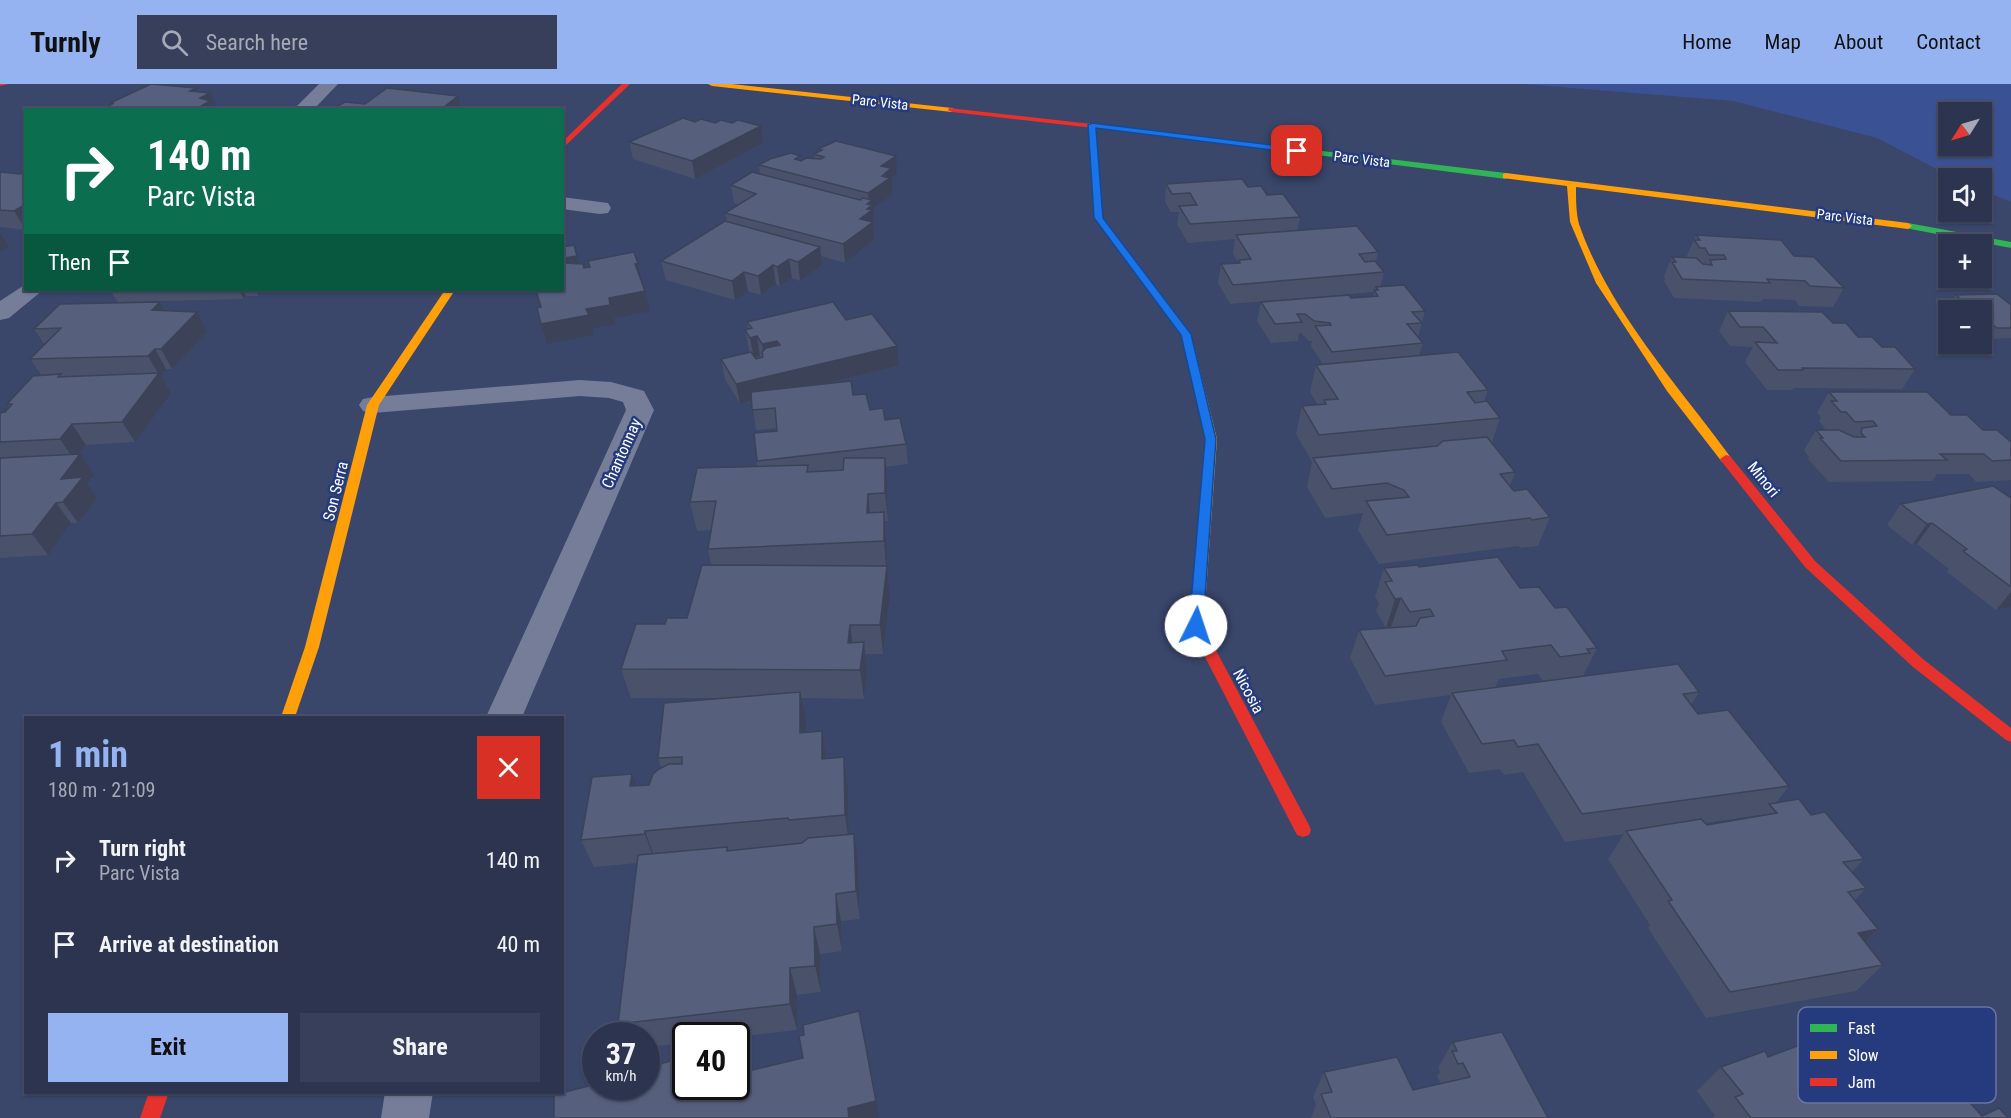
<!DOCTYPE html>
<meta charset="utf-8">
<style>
:root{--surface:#2c3450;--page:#383f5a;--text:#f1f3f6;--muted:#a6aab7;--line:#484f67;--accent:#95b2f1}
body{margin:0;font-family:"Roboto Condensed",sans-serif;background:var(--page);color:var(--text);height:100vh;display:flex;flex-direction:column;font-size:22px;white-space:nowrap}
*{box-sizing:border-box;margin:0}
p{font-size:20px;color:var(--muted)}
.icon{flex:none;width:33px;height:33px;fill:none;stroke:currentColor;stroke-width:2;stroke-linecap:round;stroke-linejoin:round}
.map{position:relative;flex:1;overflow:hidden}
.sheet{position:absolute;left:24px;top:632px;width:540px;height:378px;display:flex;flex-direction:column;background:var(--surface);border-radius:0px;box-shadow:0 2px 4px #0004,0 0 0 2px var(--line)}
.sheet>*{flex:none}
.banner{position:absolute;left:24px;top:24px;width:540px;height:183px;border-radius:0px;box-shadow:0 2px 4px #0004,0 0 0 2px var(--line);background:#0b6e4f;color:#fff;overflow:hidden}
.needle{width:39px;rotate:233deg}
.buttons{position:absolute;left:1938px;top:18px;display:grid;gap:12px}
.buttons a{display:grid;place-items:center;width:54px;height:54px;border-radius:0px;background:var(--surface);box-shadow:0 2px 4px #0004,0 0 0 2px var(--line);font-size:30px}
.speed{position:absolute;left:582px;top:938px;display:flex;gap:12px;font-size:30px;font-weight:700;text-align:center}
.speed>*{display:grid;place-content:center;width:78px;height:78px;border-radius:50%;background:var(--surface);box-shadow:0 2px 4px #0004,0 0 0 2px var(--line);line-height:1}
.speed small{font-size:15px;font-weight:400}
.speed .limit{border:3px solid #111;border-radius:9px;background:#fff;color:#111}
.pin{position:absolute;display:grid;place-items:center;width:51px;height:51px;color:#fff;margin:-26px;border-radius:12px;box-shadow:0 3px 9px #0006}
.me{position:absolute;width:66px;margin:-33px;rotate:4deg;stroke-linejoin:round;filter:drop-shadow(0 0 4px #0008)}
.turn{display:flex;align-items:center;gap:21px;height:126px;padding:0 24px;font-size:27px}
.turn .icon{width:78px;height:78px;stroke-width:2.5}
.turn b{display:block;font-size:42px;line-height:51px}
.then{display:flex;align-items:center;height:57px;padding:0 24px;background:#0003;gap:12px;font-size:22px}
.round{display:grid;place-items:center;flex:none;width:63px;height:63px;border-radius:0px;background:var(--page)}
.overview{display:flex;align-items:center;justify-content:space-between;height:102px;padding:0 24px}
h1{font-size:36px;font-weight:700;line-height:45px;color:var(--accent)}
.action{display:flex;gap:12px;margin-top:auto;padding:12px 24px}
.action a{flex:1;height:69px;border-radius:0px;background:var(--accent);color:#111;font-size:24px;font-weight:700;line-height:69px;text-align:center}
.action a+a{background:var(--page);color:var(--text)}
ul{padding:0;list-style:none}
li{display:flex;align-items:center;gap:18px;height:84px;padding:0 24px}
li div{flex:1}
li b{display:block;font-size:22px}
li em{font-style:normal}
header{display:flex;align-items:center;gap:36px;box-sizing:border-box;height:84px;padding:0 30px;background:var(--accent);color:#111}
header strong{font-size:28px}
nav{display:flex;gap:33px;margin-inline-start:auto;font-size:21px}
.search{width:420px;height:54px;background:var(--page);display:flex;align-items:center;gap:15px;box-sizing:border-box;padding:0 21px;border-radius:0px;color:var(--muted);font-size:22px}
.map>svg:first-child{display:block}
.green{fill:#3a5194;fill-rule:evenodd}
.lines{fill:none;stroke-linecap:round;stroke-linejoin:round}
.street{fill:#767d98;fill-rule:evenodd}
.fast{fill:#30b455;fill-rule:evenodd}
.slow{fill:#ff9f0a;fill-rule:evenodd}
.jam{fill:#e5322d;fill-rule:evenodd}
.wall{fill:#4a526b;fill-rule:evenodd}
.shaded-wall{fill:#3c4257}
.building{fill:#565f7c;stroke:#3c4257;stroke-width:1.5}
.route{fill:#1a73e8;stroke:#114b97;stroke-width:1.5}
.labels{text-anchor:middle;stroke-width:5;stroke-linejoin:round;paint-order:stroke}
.far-street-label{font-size:14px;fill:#fff;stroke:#263b7e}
.street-label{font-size:16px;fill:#fff;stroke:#263b7e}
.key{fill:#263b7e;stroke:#6776a5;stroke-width:1.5}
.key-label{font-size:16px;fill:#fff}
</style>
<header>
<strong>Turnly</strong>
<div class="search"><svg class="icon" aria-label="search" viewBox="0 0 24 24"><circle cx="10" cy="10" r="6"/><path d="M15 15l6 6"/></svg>Search here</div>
<nav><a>Home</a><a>Map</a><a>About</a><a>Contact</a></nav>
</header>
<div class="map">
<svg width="2011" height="1034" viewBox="0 0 2011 1034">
<rect width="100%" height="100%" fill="#3a466a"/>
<!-- green -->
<path class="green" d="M1522 0H2011V118L1982 106V94H1954L1877 54 1734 17ZM1948 28H1982V62H1948Z"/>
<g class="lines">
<!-- street -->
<path class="street" d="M319 0H338L313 26H293Z
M562 113 608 119 611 124 608 129 600 130 562 125Z
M26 200V206H43L9 234 0 236V217Z
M580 296 611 298 644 307 654 326 522 633H486L626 326 623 318 609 314 580 312 373 329 363 327 359 321 363 315 373 313Z
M385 1008H433L429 1034H381Z"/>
<!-- fast -->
<path class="fast" d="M1196 52 1506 89 1510 92 1506 95 1199 56H1196Z
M1908 139 2011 158V164L1905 144V140Z"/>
<!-- slow -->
<path class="slow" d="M708 0H732L952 24 956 26 952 28 712 2Z
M1089 39 1096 41 1102 134 1191 250 1217 355 1206 509 1199 514 1192 509 1205 355 1181 250 1094 134Z
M1506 89 1908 139 1912 142 1908 145 1576 103C1576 115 1576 129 1579 140 1609 227 1679 302 1732 375L1726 379 1722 378 1667 307 1596 199 1570 138 1567 102 1503 94V90Z
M445 206H455L379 321 319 563 295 633H281L305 563 367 321Z"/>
<!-- jam -->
<path class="jam" d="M0 0H9L0 2Z
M622 0H630L562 65V58Z
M949 24 1199 52 1203 54 1199 56 952 28 948 26Z
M1726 371 1730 372 1815 477 1923 575 2011 644V658L2006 656 1913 583 1805 483 1722 378 1720 375Z
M1199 504 1206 509 1203 542 1309 741 1311 746 1309 751 1303 753 1297 751 1189 542 1192 509Z
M149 1008H169L160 1034H140Z"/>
</g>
<!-- wall -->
<path class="wall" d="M695 38 732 39 761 42 763 59 695 95 633 75 629 58Z
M818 65 897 89 892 93V111L873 124 874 156 845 179 821 172 822 181 800 197 792 194 780 202 776 200 761 211 748 207 735 216 666 196 661 177 727 137 725 129 739 121 734 119 731 101 760 91 759 81 801 77 815 75 814 70 818 68Z
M26 87V146L0 143V88L20 90Z
M1166 100 1248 103 1267 111 1300 133 1297 147 1378 168 1376 178 1384 188 1380 203 1425 227 1418 253 1423 259 1419 271 1488 306 1484 318 1500 334 1492 358 1515 388 1510 402 1514 407 1550 433 1538 462 1520 464 1519 462 1379 480 1358 446 1363 429 1325 434 1307 403 1312 378 1296 350 1302 322 1318 321 1310 308 1316 281 1323 280 1311 262 1312 257H1309L1301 249H1299L1298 257 1271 259 1257 237 1261 218 1351 214 1373 212 1374 208 1230 220 1218 199 1221 180 1239 179 1233 170 1235 155 1188 159 1177 140 1179 128H1171L1165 118Z
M1696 151 1794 172 1844 204 1833 223 1799 222 1795 216 1763 215 1761 218 1674 214 1664 197 1665 194 1664 192 1672 173 1686 174Z
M110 206H264L259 212H246L244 215 118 218Z
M1956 211 2011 221V254L1990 255 1982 248V226H1956L1949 221Z
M160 218 165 227 207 248 172 285H166L161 292 171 309 135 358 86 361 79 370H80L94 391 87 400 97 414 78 439H71L48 471 0 474V329L5 328 9 323 7 320 42 292 30 275 45 261 34 245Z
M1728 227 1833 239 1858 253 1882 263 1915 285 1902 305 1794 304 1792 306H1767L1745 278 1753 263 1730 262 1719 247Z
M846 236 898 282 824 300 853 311 870 326 885 336 906 360 908 380 885 383 887 402 888 437H885L886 456 887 482 890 510 883 570H865L867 587 864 615 801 614 806 636 805 649 822 647 827 675 844 673 848 702 849 751 858 778 860 835 841 837 842 867 820 870 821 908 797 911V946L736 953V951H686V959L646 963V951H623L618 940 637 779 594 783 581 756 632 690 636 702 649 701 661 684 658 674 724 614H631L621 585 665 540 687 534 711 481 708 465 711 446 697 447 690 418 757 382V377L777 347V344L756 346 752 318 740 320 725 295 721 275 750 268 749 266 745 246 748 245 747 238Z
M1829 308 1951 331 2011 358V396L1976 398 1969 390H1937L1932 397 1829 398 1808 375 1809 373 1804 366 1816 346H1826L1819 337 1821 333 1817 329Z
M2011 414V523L1996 526 1947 488 1949 485 1917 460 1912 461 1887 441 1901 420Z
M1419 483 1520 504 1555 524 1597 564 1583 592 1699 608 1691 621 1698 630 1789 702 1776 719 1811 731 1864 775 1852 788 1866 804 1855 816 1878 845 1865 858 1883 881 1856 907 1706 934 1648 844 1650 841 1608 775 1624 750 1565 758 1523 688 1504 691 1500 685 1469 689 1441 638 1451 611 1375 621 1350 574 1359 546 1392 543H1391L1386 544 1376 527 1379 519 1375 513 1384 484ZM1538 590 1543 597 1495 604 1499 595ZM1760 731V732L1707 741 1705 739Z
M1453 958 1548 1034H1311L1316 1021 1313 1013 1324 988 1413 1006 1441 1000 1437 992 1440 988 1438 983Z
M1768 973 1921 999 1982 1032 2008 1034H1713L1715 1032 1697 1007 1721 983Z"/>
<!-- shaded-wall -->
<path class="shaded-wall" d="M196 4 200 14 210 9 218 25 197 26 190 7Z
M458 12 462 26H445L444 23Z
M761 42 763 59 695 95 692 77Z
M896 72 897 89 892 93V111L873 124 874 156 845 179 843 160 860 135 867 120 869 118 868 109 881 82Z
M26 120V146L14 127Z
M0 149 9 162 0 168Z
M820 163 822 181 800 197 798 178Z
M577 172 583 191 570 193 564 174Z
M789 175 792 194 780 202 777 183Z
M635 180H638L642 199H639Z
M773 181 776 200 761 211 758 192Z
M744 188 748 207 735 216 732 197Z
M239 206H242L246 212 244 215Z
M256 206H264L259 212Z
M645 207 650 227 614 234 615 240 592 244 594 251 547 260 541 240 609 214Z
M160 218 171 238 152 226Z
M197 228 207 248 172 285 161 265Z
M757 252 760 272 754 274 750 254Z
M777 257 780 276 765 280 762 260Z
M897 262 898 282 740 320 736 300Z
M155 265 166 285 161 292 171 309 135 358 122 338 158 289 148 272Z
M72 340 86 361 74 376 60 355Z
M80 370 94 391 87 400 97 414 78 439 63 418 61 395Z
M885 374 887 402 888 437 885 409Z
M868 410 871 438 867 429Z
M56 419 71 439 48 471 32 450Z
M884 428 886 456 887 483V482L890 510 883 570 880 541 886 484 884 457Z
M1932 439 1917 460 1912 461 1927 440Z
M2011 508V523L1996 526Z
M1401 514 1391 543 1386 544 1395 515Z
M850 541 854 570 852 587 848 559Z
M864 558 867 587 864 615 860 586Z
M800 608 806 636 805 678 800 649Z
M822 647 827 676 822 675Z
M844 673 848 702 849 759 845 731Z
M632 690 642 718 630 702Z
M645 747 655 775V778L645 750Z
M854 750 858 778 860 835 856 807Z
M836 810 841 837 842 867 837 840Z
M814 843 820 870 821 908 815 882Z
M1878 845 1851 872 1858 849Z
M790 884 797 911V946L790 920Z
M741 965 749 990 744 988Z
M876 1017 879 1034H849L848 1024Z"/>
<!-- building -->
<path class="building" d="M151 0 196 4 190 7 210 9 200 14 210 17 198 24H200L197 26H101L114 19H110Z
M387 4 458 12 444 23H441L437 26H330L345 18 365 20Z
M683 34 695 38 701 35 715 39 721 36 732 39 738 36 761 42 692 77 629 58Z
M836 57 896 72 881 82 891 84 882 92 890 94 868 109 759 81 770 75 791 69 800 72 795 75 801 77 806 74 821 75 824 73 814 70 822 66 818 65Z
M26 87V120L14 127 0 126V88L20 90Z
M752 88 860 116 863 114 872 116 867 120 872 121 867 125 872 126 860 135 873 138 843 160 725 129 756 110 731 101Z
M1242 95 1248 103 1261 102 1267 111 1283 110 1300 133 1190 140 1179 122 1197 121 1190 109 1172 110 1166 100Z
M725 137 820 163 798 178 789 175 777 183 773 181 758 192 744 188 732 197 661 177Z
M1357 142 1378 168 1359 170 1365 178 1375 177 1384 188 1233 201 1221 180 1240 179 1239 176 1251 175 1236 151Z
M1696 151 1781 156 1794 172 1814 173 1844 204 1810 202 1805 197 1767 195 1770 199 1682 195 1672 178H1676L1672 173 1696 174 1703 180 1712 181 1710 176 1726 175 1724 171H1709L1705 164H1700L1694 156H1700Z
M574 161 577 172 564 174 565 179 583 180 584 184 590 183 588 177 634 168 638 180H635L645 207 609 214 610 221 586 225 589 231 541 240 537 224 541 223 536 206H562V163Z
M1404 201 1425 227 1412 228 1422 239 1407 240 1423 259 1332 268 1315 242 1331 241 1330 239 1314 237 1305 230H1297L1302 238 1275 240 1261 218 1349 211 1351 214 1378 212 1374 206H1378L1376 203Z
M1997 210 2011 221V244H1997L1982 232V226H1975L1956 211Z
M160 218 152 226 197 228 161 265H155L148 272 30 275 61 244 34 245 60 220Z
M833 218 846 236 872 230 897 262 736 300 721 275 751 268 756 275 763 273 762 268 766 264 780 261 777 257 762 260 757 252 750 254 745 246 752 244 747 238Z
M1728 227 1822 228 1833 239H1846L1858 253H1872L1882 263H1895L1915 285 1802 284 1803 286H1778L1755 258 1777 259 1763 243H1740Z
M1458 268 1488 306 1467 308 1475 319 1487 317 1500 334 1319 351 1302 322 1326 320 1324 316 1338 315 1316 281Z
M159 289 122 338 72 340 60 355 0 358V329L5 328 12 320H7L33 292 61 290 58 293Z
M851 297 853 311 866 310 870 326 883 324 885 336 900 334 906 360 757 377 754 349 777 347 775 324 752 326 751 308Z
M1829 308H1927L1951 331H1967L1983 346H1997L2011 358V376L1992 377 1984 370H1940L1947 376 1841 377 1820 354H1823L1816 346H1839L1854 353H1865L1861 349 1862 344 1877 342 1873 337 1855 338 1846 328H1841L1831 317H1837Z
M1487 353 1515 388 1500 390 1514 407 1527 405 1550 433 1532 436 1530 434 1387 451 1366 417 1409 413 1404 406 1387 399 1332 405 1313 374 1437 362 1443 357Z
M80 370 61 395 83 393 63 418 56 419 32 450 0 452V374Z
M844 374H885V409L868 410 867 429 884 428V457L708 465 716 417 690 418 697 384 808 381 807 388 843 386Z
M1993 402 2011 414V503L1963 467 1967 465 1932 439 1927 440 1901 420Z
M1498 473 1520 504 1539 503 1555 524 1567 523 1597 564 1587 565 1590 569 1560 573 1551 561 1502 567 1507 576 1385 592 1359 546 1416 542 1420 534 1434 532 1430 525 1410 528 1401 514 1395 515 1385 498 1392 497 1384 484 1418 481 1419 483Z
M702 481 887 482 880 541H850L848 559 864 558 860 586 621 585 636 540H665L667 534H687Z
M1678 580 1699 608 1683 610 1698 630 1728 626 1789 702 1582 730 1538 660 1518 663 1514 656 1482 660 1452 609Z
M800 608V649L822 647V675L844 673 845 731 789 736 788 734 645 747V750L581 756 592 693 632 690 630 702 649 701 653 690 659 685 669 680H682V673L658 674 664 619Z
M1799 715 1811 731 1825 728 1864 775 1843 778 1866 804 1848 808 1878 845 1858 849 1883 881 1730 908 1668 817 1672 816 1626 747 1701 735 1707 741 1777 729 1769 720Z
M854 750 856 807 836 810 837 840 814 843 815 882 790 884V920L618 940 638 771 727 763V767L802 759 808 754Z
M859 927 876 1017 848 1024 849 1034H554V1011L596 1000V1002H646V984L674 976 675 981 686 978V1002H736V966L741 965 744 988 803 974 799 952 804 951 803 941Z
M1865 937 1921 999 1944 990 1982 1032 1999 1024 2008 1034H1751L1735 1013 1743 1010 1721 983 1765 967 1768 973Z
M1502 948 1548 1034H1331L1321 1010 1332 1008 1324 988 1397 973 1413 1006 1470 993 1463 979 1458 980 1452 967H1457L1453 958Z"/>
<!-- route -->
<path class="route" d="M1092 39 1297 64 1301 67 1297 69 1096 44 1103 134 1191 250 1216 355 1203 542 1196 547 1189 542 1205 355 1181 251 1094 134 1088 41Z"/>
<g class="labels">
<!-- far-street labels -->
<g class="far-street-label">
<text transform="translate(880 18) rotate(6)" y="5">Parc Vista</text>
<text transform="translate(1362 75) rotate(7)" y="5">Parc Vista</text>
<text transform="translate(1845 133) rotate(7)" y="5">Parc Vista</text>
</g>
<!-- street labels -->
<g class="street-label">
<text transform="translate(621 369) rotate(-66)" y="6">Chantonnay</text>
<text transform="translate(1764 395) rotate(51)" y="6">Minori</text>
<text transform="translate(335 407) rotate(-76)" y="6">Son Serra</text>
<text transform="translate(1249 607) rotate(62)" y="6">Nicosia</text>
</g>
</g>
<!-- legend -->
<rect x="1798" y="923" width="198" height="96" rx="9" class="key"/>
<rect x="1810" y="940" width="27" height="8" fill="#30b455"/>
<rect x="1810" y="967" width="27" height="8" fill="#ff9f0a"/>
<rect x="1810" y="994" width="27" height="8" fill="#e5322d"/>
<g class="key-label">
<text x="1848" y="950">Fast</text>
<text x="1848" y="977">Slow</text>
<text x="1848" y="1004">Jam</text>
</g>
</svg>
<div class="buttons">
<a><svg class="needle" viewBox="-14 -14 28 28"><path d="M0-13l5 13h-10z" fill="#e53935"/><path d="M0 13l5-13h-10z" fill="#a6aab7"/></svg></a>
<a><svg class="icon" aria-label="sound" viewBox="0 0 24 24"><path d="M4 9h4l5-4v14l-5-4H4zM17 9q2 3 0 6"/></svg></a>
<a>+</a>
<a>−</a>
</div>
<div class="speed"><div>37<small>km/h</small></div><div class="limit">40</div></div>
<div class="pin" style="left:1297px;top:67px;background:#d93025"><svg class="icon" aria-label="arrive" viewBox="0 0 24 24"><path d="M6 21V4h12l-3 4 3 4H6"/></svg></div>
<svg class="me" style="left:1196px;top:542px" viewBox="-20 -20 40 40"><circle r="19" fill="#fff"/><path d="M0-13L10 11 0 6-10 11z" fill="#1a73e8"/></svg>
<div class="banner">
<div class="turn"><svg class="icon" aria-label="right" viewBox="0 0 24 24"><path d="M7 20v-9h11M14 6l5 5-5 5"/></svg><div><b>140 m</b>Parc Vista</div></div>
<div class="then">Then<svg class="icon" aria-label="arrive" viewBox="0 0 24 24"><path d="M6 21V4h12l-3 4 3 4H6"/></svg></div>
</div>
<section class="sheet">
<div class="overview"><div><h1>1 min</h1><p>180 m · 21:09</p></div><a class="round" style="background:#d93025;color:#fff"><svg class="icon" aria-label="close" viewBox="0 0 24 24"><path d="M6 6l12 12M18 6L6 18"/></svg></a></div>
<ul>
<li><svg class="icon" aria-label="right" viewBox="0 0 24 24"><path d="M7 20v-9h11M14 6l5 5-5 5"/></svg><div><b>Turn right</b><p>Parc Vista</p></div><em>140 m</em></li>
<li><svg class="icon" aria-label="arrive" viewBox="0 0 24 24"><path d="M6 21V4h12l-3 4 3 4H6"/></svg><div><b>Arrive at destination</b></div><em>40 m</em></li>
</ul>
<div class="action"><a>Exit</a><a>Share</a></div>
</section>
</div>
